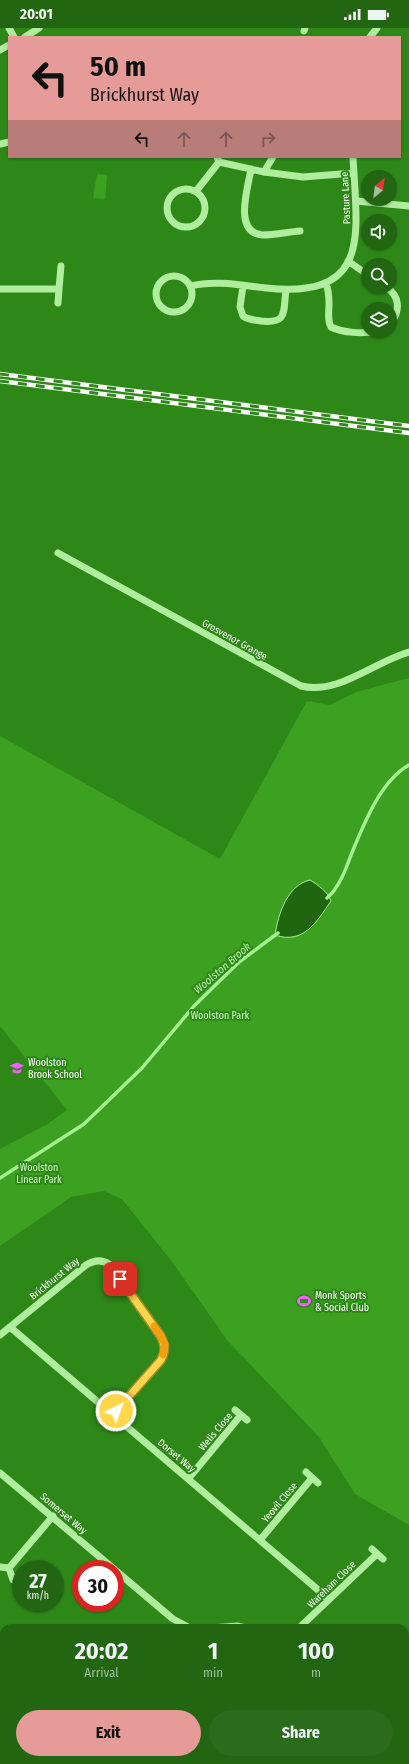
<!DOCTYPE html>
<style>
:root{--surface:#226612;--page:#2a6c1b;--text:#f1f3f6;--muted:#a2bd9f;--accent:#e69b98}
body{margin:0;font-family:"Fira Sans Condensed",sans-serif;background:var(--page);color:var(--text);height:100vh;display:flex;flex-direction:column;font-size:15px;white-space:nowrap}
*{box-sizing:border-box;margin:0}
p{font-size:13px;color:var(--muted)}
.icon{flex:none;width:22px;height:22px;fill:none;stroke:currentColor;stroke-width:2;stroke-linecap:round;stroke-linejoin:round}
.map{position:relative;flex:1;overflow:hidden}
.details{position:absolute;left:0px;top:1596px;width:409px;height:140px;display:flex;flex-direction:column;background:var(--surface);border-radius:12px 12px 0 0;box-shadow:0 1px 3px #0004}
.details>*{flex:none}
.top-card{position:absolute;left:8px;top:8px;width:393px;height:122px;border-radius:0px;box-shadow:0 1px 3px #0004;background:#e69b98;color:#111;overflow:hidden}
.needle{width:26px;rotate:29deg}
.buttons{position:absolute;left:361px;top:142px;display:grid;gap:8px}
.buttons a{display:grid;place-items:center;width:36px;height:36px;border-radius:50%;background:var(--surface);box-shadow:0 1px 3px #0004;font-size:20px}
.speed{position:absolute;left:12px;top:1532px;display:flex;gap:8px;font-size:20px;font-weight:700;text-align:center}
.speed>*{display:grid;place-content:center;width:52px;height:52px;border-radius:50%;background:var(--surface);box-shadow:0 1px 3px #0004;line-height:1}
.speed small{font-size:10px;font-weight:400}
.speed .limit{border:6px solid #d22;background:#fff;color:#111}
.pin{position:absolute;display:grid;place-items:center;width:34px;height:34px;color:#fff;margin:-17px;border-radius:8px;box-shadow:0 2px 6px #0006}
.me{position:absolute;width:44px;margin:-22px;rotate:42deg;stroke-linejoin:round;filter:drop-shadow(0 0 3px #0008)}
.turn{display:flex;align-items:center;gap:14px;height:84px;padding:0 16px;font-size:18px}
.turn .icon{width:52px;height:52px;stroke-width:2.5}
.turn b{display:block;font-size:28px;line-height:34px}
.lanes{display:flex;align-items:center;height:38px;padding:0 16px;background:#0003;justify-content:center;gap:20px;direction:ltr}
.lanes .off{opacity:.35}
.eta{display:flex;justify-content:space-evenly;align-items:center;height:68px;text-align:center}
.eta b{font-size:24px;font-weight:700;line-height:28px}
.action{display:flex;gap:8px;margin-top:auto;padding:8px 16px}
.action a{flex:1;height:46px;border-radius:24px;background:var(--accent);color:#111;font-size:16px;font-weight:700;line-height:46px;text-align:center}
.action a+a{background:var(--page);color:var(--text)}
.status{display:flex;justify-content:space-between;align-items:center;height:28px;padding:0 20px;background:var(--surface);direction:ltr}
.status svg{height:11px;fill:currentColor}
.map>svg:first-child{display:block}
.green{fill:#3ca121}
.water{fill:#20650f;stroke:#a7f092}
.lines{fill:none;stroke-linecap:round;stroke-linejoin:round}
.stream{stroke:#a7f092;stroke-width:3.5}
.minor{stroke:#b0ed9f;stroke-width:7}
.rail-casing{stroke:#fff;stroke-width:4.5}
.rail{stroke:#2e8818;stroke-width:3;stroke-dasharray:9;stroke-linecap:butt}
.route-casing{stroke:#a68a30;stroke-width:10}
.route{stroke:#ffd54a;stroke-width:7}
.slow{stroke:#f59e0b;stroke-width:7}
.labels{text-anchor:middle;stroke-width:4;stroke-linejoin:round;paint-order:stroke}
.street-label{font-size:10px;fill:#fff;stroke:#2e8818}
.park-label{font-size:10px;fill:#d0fac5;stroke:#2e8818}
.poi-label{font-size:10px;fill:#fff;stroke:#2e8818;text-anchor:start}
.water-label{font-size:11px;font-style:italic;fill:#bbf5ab;stroke:#2e8818}
</style>
<div class="status"><b>20:01</b><svg viewBox="0 0 49 12"><path d="M0 12V9h3v3zM5 12V6h3v6zM10 12V3h3v9zM15 12V0h3v12zM26 1h20v11H26zM47 4h2v5h-2z"/></svg></div>
<div class="map">
<svg width="409" height="1736" viewBox="0 0 409 1736">
<rect width="100%" height="100%" fill="#2e8818"/>
<!-- green -->
<path class="green" d="M97 146 107 147 105 171 93 170Z
M409 650V1497L355 1466 319 1409 227 1312 173 1235 122 1171 104 1163 71 1169 0 1218V1121L46 1097 67 1082 0 998V708L220 831 307 673 330 677 356 664Z"/>
<!-- water -->
<path class="water" d="M310 852C318 857 328 864 331 873 317 893 304 917 275 907 278 887 287 857 310 852Z"/>
<g class="lines">
<!-- stream -->
<path class="stream" d="M327 870C339 860 346 841 351 827 363 798 380 753 409 737
M0 1150 84 1096 142 1040 194 978 239 934 278 905"/>
<!-- minor -->
<path class="minor" d="M9 0 14 9
M304 3 305 0
M25 9 39 0
M370 9 377 0
M0 22 9 17
M0 116 9 114
M217 129 219 134 264 144 303 149 354 145
M251 141C248 160 233 204 262 207 275 207 288 204 300 203
M264 144 273 129
M167 180a19 19 0 1 1 38 0a19 19 0 1 1-38 0Z
M197 162 219 134
M356 173 409 178
M348 233 368 247
M156 266a18 18 0 1 1 36 0a18 18 0 1 1-36 0Z
M326 256C333 272 325 289 331 299 343 305 363 306 376 303
M190 258C215 252 240 257 266 260 372 271 357 207 353 129
M243 258 240 279 243 288C249 292 254 292 261 293 288 296 283 284 286 262
M386 259C400 268 401 283 390 296
M0 261H59L61 238
M58 275 59 261
M58 525 301 658C339 667 373 634 409 624
M10 1299 317 1561 328 1572
M0 1307 86 1237C94 1232 101 1231 109 1236L160 1307C165 1316 166 1322 161 1332L113 1387
M235 1382 247 1392
M306 1444 318 1455
M0 1445 114 1541
M189 1450 241 1387
M260 1512 312 1450
M372 1521 383 1531
M0 1539 9 1540 13 1552
M9 1540 53 1488
M115 1542 173 1591 190 1600
M211 1600 237 1598 246 1600
M299 1600 377 1526
M0 1643H4
M405 1714 409 1716
M206 1736 221 1732"/>
<!-- rail casing -->
<g class="rail-casing">
<path id="rail" d="M0 346 409 398
M0 353 409 405"/>
</g>
<!-- rail -->
<use href="#rail" class="rail"/>
</g>
<g class="lines">
<!-- route casing -->
<g class="route-casing">
<path id="route" d="M116 1383 161 1332C166 1322 165 1316 160 1307L120 1251"/>
</g>
<!-- route -->
<use href="#route" class="route"/>
<!-- slow -->
<path class="slow" d="M154 1298 165 1316 163 1327"/>
</g>
<!-- icons -->
<defs>
<g id="school-bare" transform="scale(1.08)"><path d="M0-5L7-2L0 1L-7-2ZM-4 1L0 2.5L4 1V4Q0 6-4 4Z" fill="#f65cff" stroke="#2e8818" stroke-width="2.5" paint-order="stroke"/></g>
<g id="stadium-bare" transform="scale(1.08)"><path d="M0-5a6.5 5 0 1 0 0 10a6.5 5 0 1 0 0-10ZM-3.5-1.8h7v3.6h-7Z" fill="#f65cff" stroke="#2e8818" stroke-width="2.5" paint-order="stroke"/></g>
</defs>
<g fill-rule="evenodd">
<use href="#school-bare" x="17" y="1040"/>
<use href="#stadium-bare" x="304" y="1273"/>
</g>
<g class="labels">
<!-- street labels -->
<g class="street-label">
<text transform="translate(345 170) rotate(-93)" y="4">Pasture Lane</text>
<text transform="translate(235 611) rotate(29)" y="4">Grosvenor Grange</text>
<text transform="translate(54 1250) rotate(-39)" y="4">Brickhurst Way</text>
<text transform="translate(215 1403) rotate(-50)" y="4">Wells Close</text>
<text transform="translate(177 1427) rotate(40)" y="4">Dorset Way</text>
<text transform="translate(279 1474) rotate(-50)" y="4">Yeovil Close</text>
<text transform="translate(64 1485) rotate(40)" y="4">Somerset Way</text>
<text transform="translate(331 1556) rotate(-44)" y="4">Wareham Close</text>
</g>
<!-- park labels -->
<g class="park-label">
<text x="220" y="991">Woolston Park</text>
<text x="39" y="1143">Woolston<tspan x="39" dy="12">Linear Park</tspan></text>
</g>
<!-- poi labels -->
<g class="poi-label">
<text x="28" y="1038">Woolston<tspan x="28" dy="12">Brook School</tspan></text>
<text x="315" y="1271">Monk Sports<tspan x="315" dy="12">&amp; Social Club</tspan></text>
</g>
<!-- water labels -->
<g class="water-label">
<text transform="translate(222 940) rotate(-41)" y="4">Woolston Brook</text>
</g>
</g>
</svg>
<div class="buttons">
<a><svg class="needle" viewBox="-14 -14 28 28"><path d="M0-13l5 13h-10z" fill="#e53935"/><path d="M0 13l5-13h-10z" fill="#a2bd9f"/></svg></a>
<a><svg class="icon" aria-label="sound" viewBox="0 0 24 24"><path d="M4 9h4l5-4v14l-5-4H4zM17 9q2 3 0 6"/></svg></a>
<a><svg class="icon" aria-label="search" viewBox="0 0 24 24"><circle cx="10" cy="10" r="6"/><path d="M15 15l6 6"/></svg></a>
<a><svg class="icon" aria-label="layers" viewBox="0 0 24 24"><path d="M12 4l9 5-9 5-9-5zM3 14l9 5 9-5"/></svg></a>
</div>
<div class="speed"><div>27<small>km/h</small></div><div class="limit">30</div></div>
<div class="pin" style="left:120px;top:1251px;background:#d93025"><svg class="icon" aria-label="arrive" viewBox="0 0 24 24"><path d="M6 21V4h12l-3 4 3 4H6"/></svg></div>
<svg class="me" style="left:116px;top:1383px" viewBox="-20 -20 40 40"><circle r="17" fill="#ffd54a" stroke="#fff" stroke-width="3"/><path d="M0-11L8 9 0 5-8 9z" fill="#fff"/></svg>
<div class="top-card">
<div class="turn"><svg class="icon" aria-label="left" viewBox="0 0 24 24"><path d="M17 20v-9H6M10 6l-5 5 5 5"/></svg><div><b>50 m</b>Brickhurst Way</div></div>
<div class="lanes"><svg class="icon" aria-label="left" viewBox="0 0 24 24"><path d="M17 20v-9H6M10 6l-5 5 5 5"/></svg><svg class="icon off" aria-label="ahead" viewBox="0 0 24 24"><path d="M12 20V5M6 11l6-6 6 6"/></svg><svg class="icon off" aria-label="ahead" viewBox="0 0 24 24"><path d="M12 20V5M6 11l6-6 6 6"/></svg><svg class="icon off" aria-label="right" viewBox="0 0 24 24"><path d="M7 20v-9h11M14 6l5 5-5 5"/></svg></div>
</div>
<section class="details">
<div class="eta">
<div><b>20:02</b><p>Arrival</p></div>
<div><b>1</b><p>min</p></div>
<div><b>100</b><p>m</p></div>
</div>
<div class="action"><a>Exit</a><a>Share</a></div>
</section>
</div>
